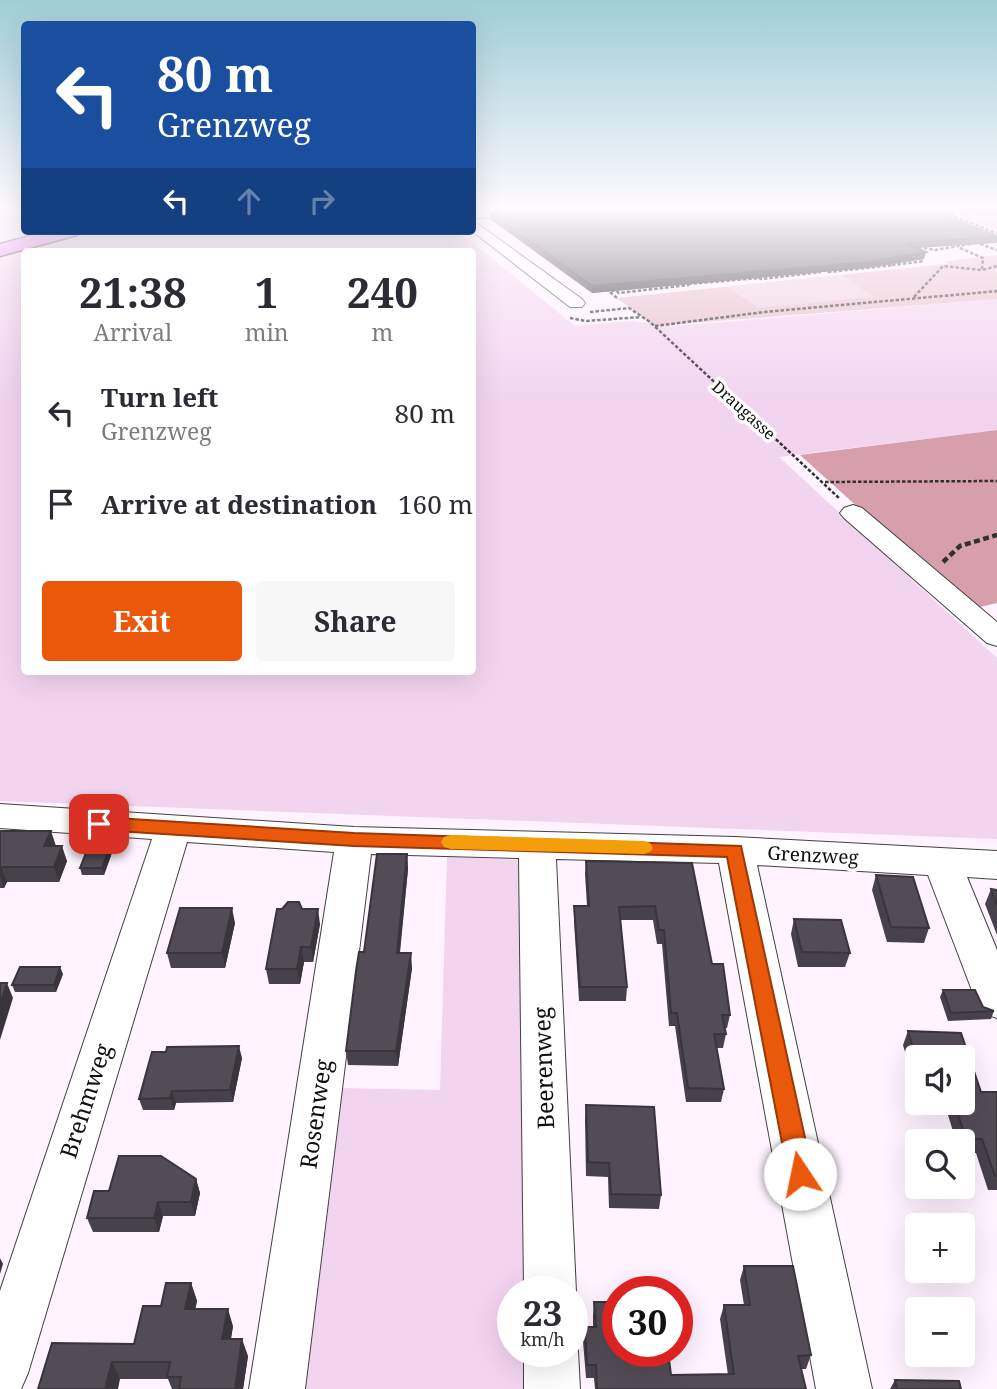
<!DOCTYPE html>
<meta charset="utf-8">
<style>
:root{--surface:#fff;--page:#f7f7f7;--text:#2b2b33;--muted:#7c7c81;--accent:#ea580c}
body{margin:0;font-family:"Noto Serif",serif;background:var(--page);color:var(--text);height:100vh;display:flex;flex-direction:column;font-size:26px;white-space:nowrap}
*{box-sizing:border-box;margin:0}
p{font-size:23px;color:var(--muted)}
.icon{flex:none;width:38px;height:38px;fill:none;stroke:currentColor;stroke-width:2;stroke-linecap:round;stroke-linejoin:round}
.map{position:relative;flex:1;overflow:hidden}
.sheet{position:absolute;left:21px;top:248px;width:455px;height:427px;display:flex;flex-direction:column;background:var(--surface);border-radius:7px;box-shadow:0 7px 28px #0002}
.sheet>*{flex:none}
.guide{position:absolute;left:21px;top:21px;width:455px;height:214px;border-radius:7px;box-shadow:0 7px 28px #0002;background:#1a4fa0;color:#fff;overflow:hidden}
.fabs{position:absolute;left:905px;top:1045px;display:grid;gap:14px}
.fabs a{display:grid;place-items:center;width:70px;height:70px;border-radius:7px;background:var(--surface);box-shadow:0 7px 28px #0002;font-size:35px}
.speed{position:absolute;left:497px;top:1276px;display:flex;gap:14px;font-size:35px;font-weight:700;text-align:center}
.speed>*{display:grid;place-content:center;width:91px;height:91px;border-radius:50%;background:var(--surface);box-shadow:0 7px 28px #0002;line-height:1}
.speed small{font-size:18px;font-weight:400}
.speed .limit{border:10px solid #d22;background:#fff;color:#111}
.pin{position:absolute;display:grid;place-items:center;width:60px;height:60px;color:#fff;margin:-30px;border-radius:14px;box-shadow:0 4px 10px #0006}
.me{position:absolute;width:77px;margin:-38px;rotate:349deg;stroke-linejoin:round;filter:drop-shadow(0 0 5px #0008)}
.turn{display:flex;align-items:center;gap:24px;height:147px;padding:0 21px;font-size:32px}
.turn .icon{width:91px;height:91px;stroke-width:2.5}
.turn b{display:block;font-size:49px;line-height:60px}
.lanes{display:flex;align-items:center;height:66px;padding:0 21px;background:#0003;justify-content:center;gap:35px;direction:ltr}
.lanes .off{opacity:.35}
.eta{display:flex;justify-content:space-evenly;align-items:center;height:119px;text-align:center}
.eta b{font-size:42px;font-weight:700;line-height:49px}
.action{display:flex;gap:14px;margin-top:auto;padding:14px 21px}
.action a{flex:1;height:80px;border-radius:7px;background:var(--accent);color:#fff;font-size:28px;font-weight:700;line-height:80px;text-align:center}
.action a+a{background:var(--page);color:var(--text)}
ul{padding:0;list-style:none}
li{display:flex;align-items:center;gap:21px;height:91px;padding:0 21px}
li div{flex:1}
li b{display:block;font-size:26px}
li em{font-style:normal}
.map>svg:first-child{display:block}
.farmland{fill:#f3d4ef;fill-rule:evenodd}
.green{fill:#e7beca}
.forest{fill:#d79eab}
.pitch{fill:#efcfdd}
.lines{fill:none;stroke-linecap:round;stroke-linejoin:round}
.minor-casing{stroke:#424242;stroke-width:2}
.major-casing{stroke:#202020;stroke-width:3}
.path-far1{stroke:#313131;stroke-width:2.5;stroke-dasharray:3.5 2;stroke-linecap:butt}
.path{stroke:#313131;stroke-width:4.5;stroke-dasharray:6 3.5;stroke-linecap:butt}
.minor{fill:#fff;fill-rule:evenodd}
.major{fill:#ed72ef;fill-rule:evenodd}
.wall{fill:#47414b}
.shaded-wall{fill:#3a353d}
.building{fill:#534c57;stroke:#3a353d;stroke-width:2}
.route{fill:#ea580c;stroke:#983908;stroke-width:2}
.slow{fill:#f59e0b}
.labels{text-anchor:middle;stroke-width:7;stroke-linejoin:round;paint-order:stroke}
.far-street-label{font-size:16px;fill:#0f0f0f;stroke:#fff}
.street-label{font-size:19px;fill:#0f0f0f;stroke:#fff}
.near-street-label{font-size:23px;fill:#0f0f0f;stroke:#fff}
</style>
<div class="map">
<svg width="997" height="1389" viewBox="0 0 997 1389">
<rect width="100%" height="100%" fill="#fef3fe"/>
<!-- farmland -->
<path class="farmland" d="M0 207H24V231H55L0 245Z
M82 231H458L575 326 631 321 674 326 997 299V430L779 457 997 658V839L0 801V253ZM24 252H472V672H24Z
M447 857 527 860 534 1291 513 1292V1351H535V1389H302L340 1088 440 1090Z"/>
<!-- green -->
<path class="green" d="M922 207H997V230L932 208 997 234V240Z
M997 255V299L654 326 617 298 946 264 949 263 942 262Z"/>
<!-- forest -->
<path class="forest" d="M997 430V603L971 609 800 455Z"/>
<!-- pitch -->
<path class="pitch" d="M841 275 874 297 758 308 727 287Z"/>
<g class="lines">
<!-- minor casing -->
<g class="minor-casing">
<path id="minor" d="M501 207H543L536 211 472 219V211Z
M472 220 582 299 585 303 582 307H570L472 231Z
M853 505 862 508 997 622V646L987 643 844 518 840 513 844 508Z
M0 804 354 827 735 837 997 851V879L967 877 997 950V1018L982 1013 976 1001 928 875 757 865 872 1389H816L719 863 556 859 576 1292 572 1302V1292H524L519 858 371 854 305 1389H249L334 852 187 842 28 1373 21 1389H0V1291L152 839 0 828Z
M572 1337 578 1351 580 1389H524V1351H572Z"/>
</g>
<!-- major casing -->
<g class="major-casing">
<path id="major" d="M49 231H79L77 235 0 256V244Z"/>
</g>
<!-- path-far1 -->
<path class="path-far1" d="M929 207 997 233
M942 218 953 216 951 212 997 208
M975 242 997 250
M913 246 935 250 976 243
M960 248 983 258 982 269
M887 262 894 265 924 261
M823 269 829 272 893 265
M754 275 761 279 821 272
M688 284 759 278
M612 288 619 293 689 285
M615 290 610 292 617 298
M914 297 943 266 982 270 997 266
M590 312 629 308 650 322 840 499
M570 318 586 321 641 317
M655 326 764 312 997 291
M825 482 997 481"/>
<!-- path -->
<path class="path" d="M943 562 960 546 997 535"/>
<!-- minor -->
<use href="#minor" class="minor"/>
<!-- major -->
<use href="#major" class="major"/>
</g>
<!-- wall -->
<path class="wall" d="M536 208 997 236V243L917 248 924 259 866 268 592 293 490 219V213Z
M0 831 56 846 67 861 59 882H7L4 888H0Z
M111 843 113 850 104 875H82L80 868Z
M407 854 408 869 400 953 412 968 398 1066 348 1065 346 1051 364 952Z
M586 861 692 863 712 964 730 1015 727 1028H725L726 1034 723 1048H717L724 1089 721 1102H686L675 1026H669L662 944H657L653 920H620L627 987 626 1001H579L574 920V906H587L585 874Z
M876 875 929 928 924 943 887 942 872 890Z
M991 889 997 890V935L985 904Z
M302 909 320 924 313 962H304L300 984H269L266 969Z
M794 919 850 953 845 967H798L791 934Z
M235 923 225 968H171L167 953Z
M63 974 56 992H15L12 985Z
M943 990 994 1011 991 1019 948 1021 940 997Z
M908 1031 961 1033 981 1092H997V1190H988L976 1153H962V1141H956L944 1102H962V1057H917V1087H915L903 1045Z
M242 1058 233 1102 176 1103 174 1110H143L139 1099Z
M586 1105 661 1195 659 1209 609 1208 608 1177 586 1176 585 1120Z
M196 1179 200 1193 195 1216H163L159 1232H93L87 1218 109 1191Z
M744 1266 811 1355 806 1369H801L806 1389H595L594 1378H586L583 1341 585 1327H593V1316L594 1302 671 1375H728L720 1319 724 1305H744L740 1280Z
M191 1283 197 1301 195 1309 233 1326 231 1339 248 1356 243 1389H172L168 1379H120L38 1389 134 1344Z
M895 1380 961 1389H890Z"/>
<!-- shaded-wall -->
<path class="shaded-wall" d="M926 252 924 259 866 268 592 293V286Z
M51 831 56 846H44Z
M111 843 113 850 104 875 102 868Z
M62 846 67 861 59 882 54 867Z
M407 854 408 869 398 967 397 953Z
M1 867 7 882 4 888 0 876V870Z
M232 908 235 923 225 968 222 953Z
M318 909 320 924 313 962 311 947Z
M301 947 304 962 300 984 297 969Z
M411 953 412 968 398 1066 396 1051Z
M60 967 63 974 56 992 54 985Z
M7 983 13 998 0 1040V1005Z
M239 1046 242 1058 233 1102 230 1090Z
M172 1091 176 1103 174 1110 170 1098Z
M196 1179 200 1193 195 1216 191 1202Z
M158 1202 163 1216 159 1232 154 1218Z
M0 1258 3 1264 0 1274Z
M191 1283 197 1301 192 1326 185 1309Z
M228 1309 233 1326 228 1356 222 1339Z
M242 1339 248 1356 243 1389H235Z
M112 1362 120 1379 118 1389H105Z"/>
<!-- building -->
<path class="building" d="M538 207H923L997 236V237L905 243 926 252 867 262 592 286 490 213Z
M0 831H51L44 846H62L54 867H1L0 870Z
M90 843H111L102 868H80Z
M377 854H407L397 953H411L396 1051H346L356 971 359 952H364Z
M586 861 692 863 712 964H723L730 1015H722L726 1034H714L724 1089 688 1088 677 1013H671L664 930H659L655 906 619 907 627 987H580L574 906H589Z
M876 875 913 877 929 928 891 927Z
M991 889 997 890V905Z
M288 902H299L302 909H318L311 947H301L297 969H266L277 909H282Z
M180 908H232L222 953H167Z
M794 919 841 920 850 953 802 952Z
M20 967H60L54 985H12Z
M0 983H7L0 1005Z
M943 990H975L983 1007 994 1011 951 1013Z
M908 1031 961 1033 981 1092H997V1176H995L982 1139H966L954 1102H962V1057H917V1062Z
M239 1046 230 1090 172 1091 170 1098 139 1099 152 1052H166L167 1047Z
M586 1105 654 1107 661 1195 611 1194 609 1163 588 1162Z
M119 1156H161L196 1179 191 1202H158L154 1218H87L94 1191H109Z
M744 1266H793L811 1355 798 1356 806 1389H597L596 1365H587L585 1327H596L594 1302H618V1351H668L671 1375 734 1374 724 1305H750Z
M166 1283H191L185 1309H228L222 1339H242L235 1389H179L181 1377H167L170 1362H112L105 1389H38L52 1343 134 1344 143 1306H161Z
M895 1380 959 1381 961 1389H897Z"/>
<!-- sky -->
<linearGradient id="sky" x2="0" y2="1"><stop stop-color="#9fcdd6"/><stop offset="0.52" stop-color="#fffaff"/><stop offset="1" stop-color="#fffaff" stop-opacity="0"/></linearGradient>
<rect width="997" height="401" fill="url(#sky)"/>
<!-- route -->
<path class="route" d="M99 817 354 833 741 846 813 1174 809 1182 800 1185 792 1182 788 1174 727 857 354 846 99 830 92 828 89 824 92 819Z"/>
<!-- slow -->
<path class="slow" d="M451 835 644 841 650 843 653 848 650 852 644 854 451 849 444 847 441 842 444 837Z"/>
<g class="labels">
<!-- far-street labels -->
<g class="far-street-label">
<text transform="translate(744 410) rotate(42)" y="6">Draugasse</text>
</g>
<!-- street labels -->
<g class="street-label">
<text transform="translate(813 855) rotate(3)" y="7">Grenzweg</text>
</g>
<!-- near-street labels -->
<g class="near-street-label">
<text transform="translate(544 1068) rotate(-92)" y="8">Beerenweg</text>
<text transform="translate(86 1101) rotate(-72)" y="8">Brehmweg</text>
<text transform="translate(316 1114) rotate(-82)" y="8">Rosenweg</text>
</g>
</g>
</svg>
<div class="fabs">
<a><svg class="icon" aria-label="sound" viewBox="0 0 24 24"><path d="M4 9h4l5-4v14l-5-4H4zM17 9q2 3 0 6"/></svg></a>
<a><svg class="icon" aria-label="search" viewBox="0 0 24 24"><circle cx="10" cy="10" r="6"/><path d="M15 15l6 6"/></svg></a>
<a>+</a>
<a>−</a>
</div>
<div class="speed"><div>23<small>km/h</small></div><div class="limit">30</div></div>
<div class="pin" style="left:99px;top:824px;background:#d93025"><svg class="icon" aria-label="arrive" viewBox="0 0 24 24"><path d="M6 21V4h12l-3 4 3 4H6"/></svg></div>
<svg class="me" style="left:800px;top:1174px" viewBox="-20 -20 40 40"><circle r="19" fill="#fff"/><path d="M0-13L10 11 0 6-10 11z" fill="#ea580c"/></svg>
<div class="guide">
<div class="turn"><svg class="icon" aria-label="left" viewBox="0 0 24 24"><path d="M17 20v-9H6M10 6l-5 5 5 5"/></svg><div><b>80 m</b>Grenzweg</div></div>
<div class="lanes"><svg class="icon" aria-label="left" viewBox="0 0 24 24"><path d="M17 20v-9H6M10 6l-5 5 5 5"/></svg><svg class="icon off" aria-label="ahead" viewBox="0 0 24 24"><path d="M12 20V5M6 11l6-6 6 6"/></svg><svg class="icon off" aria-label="right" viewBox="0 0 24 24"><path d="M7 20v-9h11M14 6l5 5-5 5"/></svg></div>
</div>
<section class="sheet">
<div class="eta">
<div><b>21:38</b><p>Arrival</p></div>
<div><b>1</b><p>min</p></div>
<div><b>240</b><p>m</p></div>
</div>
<ul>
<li><svg class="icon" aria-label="left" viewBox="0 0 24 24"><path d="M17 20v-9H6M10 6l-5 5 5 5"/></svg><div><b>Turn left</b><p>Grenzweg</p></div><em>80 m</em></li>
<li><svg class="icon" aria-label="arrive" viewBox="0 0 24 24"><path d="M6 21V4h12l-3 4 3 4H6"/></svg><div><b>Arrive at destination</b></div><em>160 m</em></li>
</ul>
<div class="action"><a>Exit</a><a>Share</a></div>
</section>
</div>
